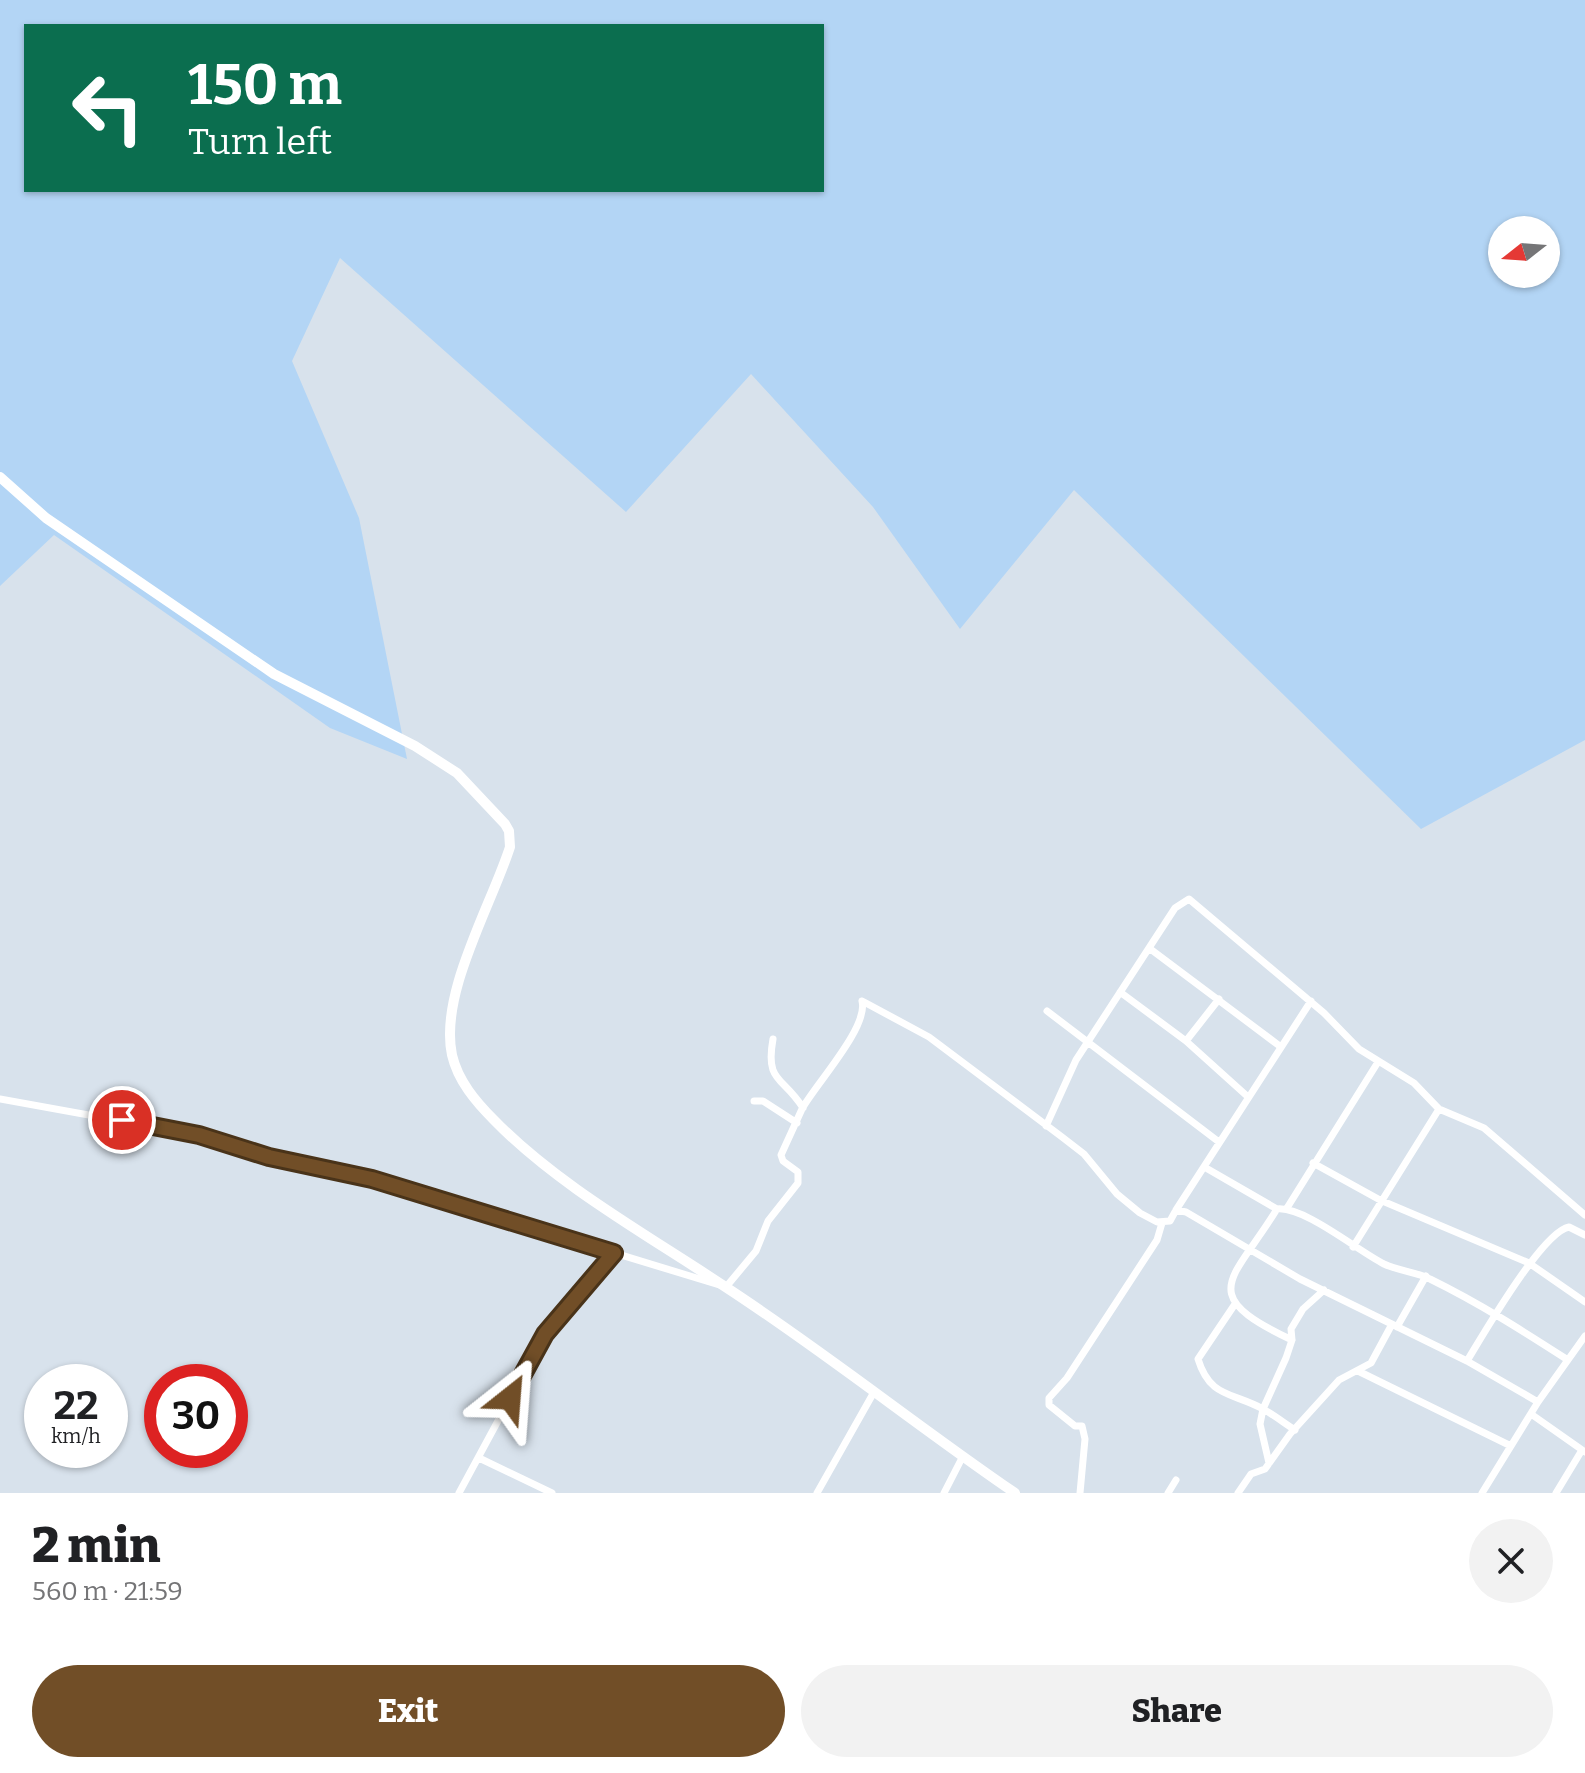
<!DOCTYPE html>
<meta charset="utf-8">
<style>
:root{--surface:#fff;--page:#f2f2f2;--text:#202124;--muted:#757577;--accent:#714e27}
body{margin:0;font-family:Bitter,serif;background:var(--page);color:var(--text);height:100vh;display:flex;flex-direction:column;font-size:30px;white-space:nowrap}
*{box-sizing:border-box;margin:0}
p{font-size:26px;color:var(--muted)}
.icon{flex:none;width:44px;height:44px;fill:none;stroke:currentColor;stroke-width:2;stroke-linecap:round;stroke-linejoin:round}
.map{position:relative;height:1493px;overflow:hidden}
.sheet{display:flex;flex-direction:column;background:var(--surface);flex:1}
.sheet>*{flex:none}
.top-card{position:absolute;left:24px;top:24px;width:800px;height:168px;border-radius:0px;box-shadow:0 2px 6px #0004;background:#0b6e4f;color:#fff;overflow:hidden}
.needle{width:52px;rotate:253deg}
.tools{position:absolute;left:1488px;top:216px;display:grid;gap:16px}
.tools a{display:grid;place-items:center;width:72px;height:72px;border-radius:50%;background:var(--surface);box-shadow:0 2px 6px #0004;font-size:40px}
.speed{position:absolute;left:24px;top:1364px;display:flex;gap:16px;font-size:40px;font-weight:700;text-align:center}
.speed>*{display:grid;place-content:center;width:104px;height:104px;border-radius:50%;background:var(--surface);box-shadow:0 2px 6px #0004;line-height:1}
.speed small{font-size:20px;font-weight:400}
.speed .limit{border:12px solid #d22;background:#fff;color:#111}
.pin{position:absolute;display:grid;place-items:center;width:68px;height:68px;color:#fff;margin:-34px;border:4px solid #fff;border-radius:50%;box-shadow:0 2px 8px #0007}
.me{position:absolute;width:88px;margin:-44px;rotate:28deg;stroke-linejoin:round;filter:drop-shadow(0 0 6px #0008)}
.turn{display:flex;align-items:center;gap:28px;height:168px;padding:0 32px;font-size:36px}
.turn .icon{width:104px;height:104px;stroke-width:2.5}
.turn b{display:block;font-size:56px;line-height:68px}
.round{display:grid;place-items:center;flex:none;width:84px;height:84px;border-radius:42px;background:var(--page)}
.headline{display:flex;align-items:center;justify-content:space-between;height:136px;padding:0 32px}
h1{font-size:48px;font-weight:800;line-height:60px}
.cta{display:flex;gap:16px;margin-top:auto;padding:16px 32px}
.cta a{flex:1;height:92px;border-radius:48px;background:var(--accent);color:#fff;font-size:32px;font-weight:800;line-height:92px;text-align:center}
.cta a+a{background:var(--page);color:var(--text)}
.map>svg:first-child{display:block}
.green{fill:#b3d5f5;fill-rule:evenodd}
.lines{fill:none;stroke-linecap:round;stroke-linejoin:round}
.minor{stroke:#fff;stroke-width:7}
.secondary{stroke:#fff;stroke-width:10}
.route-casing{stroke:#493319;stroke-width:20}
.route{stroke:#714e27;stroke-width:14}
</style>
<div class="map">
<svg width="1585" height="1493" viewBox="0 0 1585 1493">
<rect width="100%" height="100%" fill="#d8e2ec"/>
<!-- green -->
<path class="green" d="M0 0H1585V740L1421 829 1074 490 960 629 873 507 751 374 626 512 340 258 292 361 359 518 407 759 330 728 54 535 0 586ZM26 26H822V190H26ZM1502 230H1546V274H1502Z"/>
<g class="lines">
<!-- minor -->
<path class="minor" d="M1149 948 1281 1047
M1120 992 1186 1041 1247 1096
M864 1002 929 1037 1062 1137 1084 1154 1117 1194 1140 1213 1157 1222 1170 1221 1176 1210 1186 1212 1300 1279 1467 1361 1538 1402
M1047 1011 1219 1142
M773 1039C765 1083 783 1076 803 1108
M1186 1041 1219 999
M0 1099 199 1135 269 1157 372 1179 726 1287 756 1251 768 1221 798 1183V1172L783 1161 781 1155C788 1140 795 1124 802 1109 815 1085 869 1027 862 1001
M754 1101H763L797 1123
M1046 1126 1076 1060 1175 908 1189 899 1324 1013 1359 1049 1414 1083 1439 1109 1484 1128 1585 1215
M1313 1163 1380 1200 1529 1263 1585 1302
M1206 1168 1277 1209C1304 1206 1358 1251 1384 1264 1399 1271 1417 1272 1430 1279 1479 1303 1523 1331 1568 1360
M1287 1208 1378 1062
M1277 1209C1233 1281 1194 1294 1292 1340
M1176 1210 1311 1001
M1353 1247 1439 1109
M1235 1304 1198 1359C1210 1398 1232 1392 1263 1409 1274 1415 1284 1423 1295 1430
M1397 1327 1426 1276
M1467 1361C1483 1335 1542 1232 1569 1227L1585 1235
M1360 1372 1511 1446
M1531 1414 1585 1452
M479 1458 552 1493
M1269 1463 1260 1424 1263 1409 1286 1358 1292 1340 1291 1329 1303 1309 1324 1290
M459 1493 545 1334 614 1253
M817 1493 874 1392
M944 1493 963 1456
M1080 1493 1085 1439 1082 1426H1075L1049 1405V1398L1067 1378 1157 1240 1162 1223
M1168 1493 1176 1480
M1238 1493 1251 1474 1265 1469 1290 1434 1339 1380 1371 1363 1391 1326
M1482 1493 1538 1402 1585 1336
M1556 1493 1582 1450"/>
<!-- secondary -->
<path class="secondary" d="M0 477 46 518 274 674 415 746 457 773 505 824 509 831 510 847C491 906 439 994 452 1055 458 1081 476 1102 494 1120 557 1185 649 1236 724 1286 824 1351 917 1426 1015 1493"/>
</g>
<g class="lines">
<!-- route casing -->
<g class="route-casing">
<path id="route" d="M122 1120 199 1135 269 1157 372 1179 614 1253 545 1334 510 1398"/>
</g>
<!-- route -->
<use href="#route" class="route"/>
</g>
</svg>
<div class="tools">
<a><svg class="needle" viewBox="-14 -14 28 28"><path d="M0-13l5 13h-10z" fill="#e53935"/><path d="M0 13l5-13h-10z" fill="#757577"/></svg></a>
</div>
<div class="speed"><div>22<small>km/h</small></div><div class="limit">30</div></div>
<div class="pin" style="left:122px;top:1120px;background:#d93025"><svg class="icon" aria-label="arrive" viewBox="0 0 24 24"><path d="M6 21V4h12l-3 4 3 4H6"/></svg></div>
<svg class="me" style="left:510px;top:1398px" viewBox="-20 -20 40 40"><path d="M0-17L14 15 0 8-14 15z" fill="#714e27" stroke="#fff" stroke-width="4"/></svg>
<div class="top-card">
<div class="turn"><svg class="icon" aria-label="left" viewBox="0 0 24 24"><path d="M17 20v-9H6M10 6l-5 5 5 5"/></svg><div><b>150 m</b>Turn left</div></div>
</div>
</div>
<section class="sheet">
<div class="headline"><div><h1>2 min</h1><p>560 m · 21:59</p></div><a class="round"><svg class="icon" aria-label="close" viewBox="0 0 24 24"><path d="M6 6l12 12M18 6L6 18"/></svg></a></div>
<div class="cta"><a>Exit</a><a>Share</a></div>
</section>
